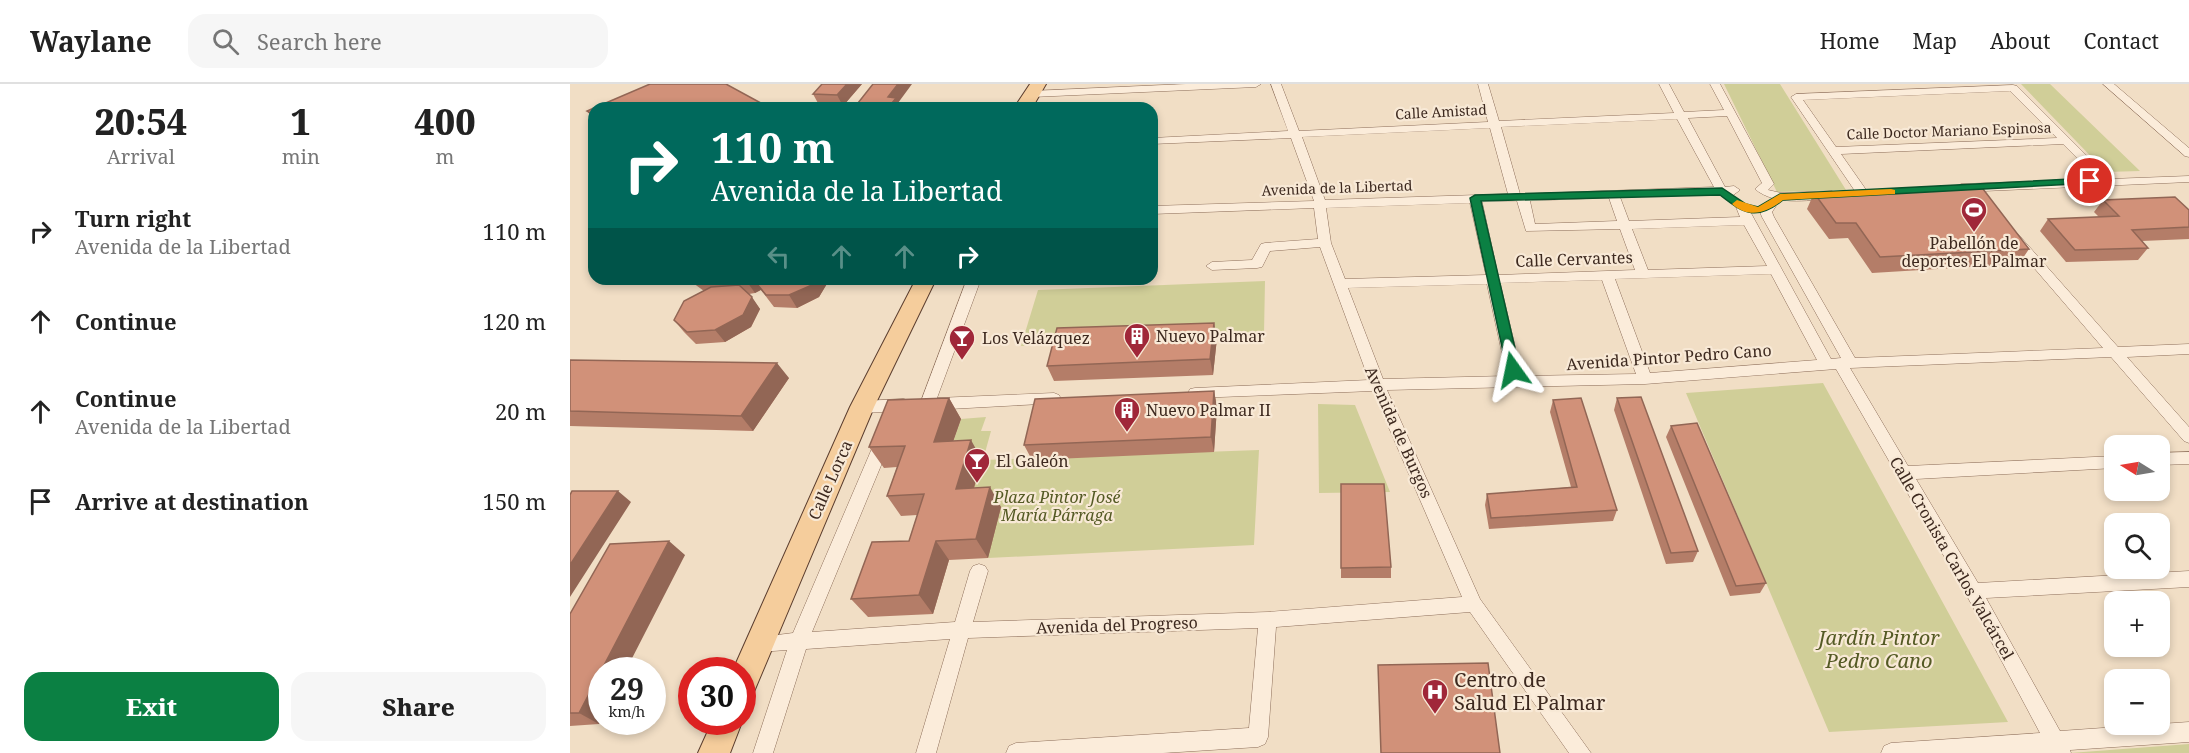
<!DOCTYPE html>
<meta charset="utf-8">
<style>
:root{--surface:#fff;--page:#f6f6f6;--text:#222;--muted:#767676;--line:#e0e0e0;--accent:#0b8043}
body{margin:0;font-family:"Noto Serif",serif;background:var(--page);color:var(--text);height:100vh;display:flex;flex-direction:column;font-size:22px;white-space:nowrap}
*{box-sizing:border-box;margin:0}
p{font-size:20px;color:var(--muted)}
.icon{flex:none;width:33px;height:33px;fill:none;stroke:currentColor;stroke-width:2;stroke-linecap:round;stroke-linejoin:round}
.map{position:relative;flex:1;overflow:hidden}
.drawer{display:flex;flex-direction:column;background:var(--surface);width:570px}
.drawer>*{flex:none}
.banner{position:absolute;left:18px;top:18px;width:570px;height:183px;border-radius:18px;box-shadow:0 3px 9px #0003;background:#00695c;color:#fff;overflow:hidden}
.needle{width:39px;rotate:281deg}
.buttons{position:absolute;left:1534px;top:351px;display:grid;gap:12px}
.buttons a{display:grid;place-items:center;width:66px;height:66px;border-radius:12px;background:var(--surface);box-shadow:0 3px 9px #0003;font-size:30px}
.speed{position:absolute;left:18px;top:573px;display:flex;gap:12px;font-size:30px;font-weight:700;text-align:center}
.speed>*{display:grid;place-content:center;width:78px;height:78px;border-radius:50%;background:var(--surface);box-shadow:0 3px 9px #0003;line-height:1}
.speed small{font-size:15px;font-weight:400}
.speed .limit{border:9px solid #d22;background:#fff;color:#111}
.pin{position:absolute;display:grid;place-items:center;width:51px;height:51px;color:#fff;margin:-26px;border:3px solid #fff;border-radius:50%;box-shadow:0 2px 6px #0007}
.me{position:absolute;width:66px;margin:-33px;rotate:348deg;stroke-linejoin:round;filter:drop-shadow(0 0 4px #0008)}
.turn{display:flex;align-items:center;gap:21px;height:126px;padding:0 24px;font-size:27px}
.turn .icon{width:78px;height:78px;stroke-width:2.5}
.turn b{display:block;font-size:42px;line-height:51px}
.lanes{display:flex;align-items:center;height:57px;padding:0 24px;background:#0003;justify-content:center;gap:30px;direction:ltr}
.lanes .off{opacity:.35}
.eta{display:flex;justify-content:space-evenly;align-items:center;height:102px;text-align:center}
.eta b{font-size:36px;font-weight:800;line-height:42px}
.button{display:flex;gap:12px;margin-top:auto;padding:12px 24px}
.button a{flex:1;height:69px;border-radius:18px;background:var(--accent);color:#fff;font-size:24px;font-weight:800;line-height:69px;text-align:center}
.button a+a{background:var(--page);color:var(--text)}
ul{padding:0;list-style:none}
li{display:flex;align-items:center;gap:18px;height:90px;padding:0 24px}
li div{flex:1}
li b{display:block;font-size:22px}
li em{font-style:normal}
header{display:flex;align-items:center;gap:36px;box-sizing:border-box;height:84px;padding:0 30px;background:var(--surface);border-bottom:2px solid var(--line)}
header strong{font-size:28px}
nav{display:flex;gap:33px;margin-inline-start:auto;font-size:21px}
.search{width:420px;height:54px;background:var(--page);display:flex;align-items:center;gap:15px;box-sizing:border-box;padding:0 21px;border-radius:18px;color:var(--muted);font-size:22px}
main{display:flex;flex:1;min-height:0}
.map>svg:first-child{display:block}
.green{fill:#d0ce98}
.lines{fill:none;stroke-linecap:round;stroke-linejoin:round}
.minor-casing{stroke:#8d6e5a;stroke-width:1}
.primary-casing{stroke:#5b3d2e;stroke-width:2}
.minor{fill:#fbecda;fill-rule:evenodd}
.primary{fill:#f5cd9c;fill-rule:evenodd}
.wall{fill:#b47d68}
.shaded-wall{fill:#926655}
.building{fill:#d19179;stroke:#926655;stroke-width:1.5}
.route{fill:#0b8043;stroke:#07532c;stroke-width:1.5}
.slow{fill:#f59e0b}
.labels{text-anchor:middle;stroke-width:4.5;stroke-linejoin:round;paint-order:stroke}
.far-street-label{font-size:14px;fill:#3d291f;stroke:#f8e9d6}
.poi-label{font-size:16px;fill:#3d291f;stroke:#f8e9d6;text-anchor:start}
.street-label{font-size:16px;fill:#3d291f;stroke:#f8e9d6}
.park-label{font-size:16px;font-style:italic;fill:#545a24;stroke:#f8e9d6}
.near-park-label{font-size:20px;font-style:italic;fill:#545a24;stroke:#f8e9d6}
.near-poi-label{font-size:20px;fill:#3d291f;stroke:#f8e9d6;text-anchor:start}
</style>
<header>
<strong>Waylane</strong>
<div class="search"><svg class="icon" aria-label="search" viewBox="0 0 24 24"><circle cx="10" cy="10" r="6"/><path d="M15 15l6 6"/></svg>Search here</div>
<nav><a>Home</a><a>Map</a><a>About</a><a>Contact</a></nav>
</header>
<main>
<section class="drawer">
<div class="eta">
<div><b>20:54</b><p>Arrival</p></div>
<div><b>1</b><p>min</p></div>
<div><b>400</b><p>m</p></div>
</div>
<ul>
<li><svg class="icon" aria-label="right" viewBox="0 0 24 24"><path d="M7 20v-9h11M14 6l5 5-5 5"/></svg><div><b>Turn right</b><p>Avenida de la Libertad</p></div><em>110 m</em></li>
<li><svg class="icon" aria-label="ahead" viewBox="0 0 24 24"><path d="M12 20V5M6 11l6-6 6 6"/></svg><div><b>Continue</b></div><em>120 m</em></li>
<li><svg class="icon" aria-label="ahead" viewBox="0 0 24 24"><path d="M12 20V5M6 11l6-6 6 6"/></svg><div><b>Continue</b><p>Avenida de la Libertad</p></div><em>20 m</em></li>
<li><svg class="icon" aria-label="arrive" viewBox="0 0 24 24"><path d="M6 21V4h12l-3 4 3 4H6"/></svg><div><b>Arrive at destination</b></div><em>150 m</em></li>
</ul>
<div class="button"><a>Exit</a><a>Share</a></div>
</section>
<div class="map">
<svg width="1619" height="669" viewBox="0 0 1619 669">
<rect width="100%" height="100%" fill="#f1dec5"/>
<!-- green -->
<path class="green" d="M1154 0H1210L1276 106 1207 108Z
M1451 0H1480L1570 87 1536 88Z
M695 197 694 249 647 254 451 262 468 206Z
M1253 299 1438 638 1259 648 1116 309Z
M748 320 785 321 820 408 749 409Z
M416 333 411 347H421L413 376 689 366 684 461 418 474 398 424 376 378 391 335Z
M1619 660V669H1500Z"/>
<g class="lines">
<!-- minor casing -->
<g class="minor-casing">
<path id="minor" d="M616 0H691L686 3 462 13 457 10 462 7Z
M701 0H711L729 47 918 38 908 0H918L929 37 1104 29 1089 0H1099L1114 28 1154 26 1140 0H1150L1204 100 1198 106 1211 109 1262 107 1268 111 1262 115C1236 116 1205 122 1185 105L1192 99 1157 32 1118 34 1155 103 1164 102 1170 106 1158 115 1148 110 1050 113 1059 137 1170 133 1166 123 1172 119 1176 120 1261 275 1271 274 1192 133 1190 128 1196 119 1200 118 1206 122 1202 128 1204 133 1285 274 1533 264 1440 156 1438 153 1444 149 1448 150 1548 263 1619 260V270L1557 273 1619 343V359L1614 357 1541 273 1280 284 1338 382 1545 372V384L1346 395 1408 499 1619 487V503L1416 514 1490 647 1619 638V658L1500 666 1501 669H1311L1314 662 1321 659 1470 649 1397 512 1266 285 1075 300 817 306 910 515 1021 669H999L900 528 706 543 698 653 695 660 688 663 593 669H436L439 662 446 659 679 644 688 544 398 554 366 669H346L380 555 236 565 203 669H183L217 566 189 568 183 566 180 560 183 554 223 549 306 355 309 351H319L322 355 242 548 385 538 400 487 403 482 409 480 415 482 418 487 403 538 698 528 892 513 803 307 625 314 620 313 618 309 620 305 625 304 799 296 750 163 700 167 692 183 687 184 642 186 636 182 642 178 682 176 691 160 695 159 748 155 744 124 582 130V122L744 117 721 54 582 60V54L718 47ZM1107 35 1144 103 950 110 931 43ZM920 44 938 110 755 116 732 53ZM1039 114 1047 137 965 140 960 117ZM947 117 956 147 1050 145 1065 186 928 191 912 118ZM900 119 916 191 775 195 761 159 756 124ZM1174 141 1197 182 1078 186 1062 145ZM1201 190 1247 276 1080 289 1045 195ZM1032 196 1066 290 952 292 930 199ZM917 200 937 292 813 295 778 204Z
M1533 0H1544L1619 64V73L1615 72Z
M1443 1 1447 2 1540 95 1619 92V98L1391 108 1385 104 1391 100 1528 95 1493 60 1271 70 1299 110 1293 114 1289 113 1221 13 1226 10ZM1440 7 1487 54 1266 63 1233 16Z
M397 195H411L367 314 484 309 489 311 491 315 489 319 361 326 352 324 350 320Z
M334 315 339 317 341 321 339 325 334 327 292 329 287 327 285 323 287 319 292 317Z
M1619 368V380L1590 381V369Z"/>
</g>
<!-- primary casing -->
<g class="primary-casing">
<path id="primary" d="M460 0H476L462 24H444Z
M346 195H366L304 323 183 610 172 614V586H163L280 323Z
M142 638H172L160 669H128Z"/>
</g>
<!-- minor -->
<use href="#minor" class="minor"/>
<!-- primary -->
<use href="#primary" class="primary"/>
</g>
<!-- wall -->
<path class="wall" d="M292 0 273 22 249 21 243 10Z
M24 24V36L17 27Z
M1244 109 1459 165 1449 180 1302 189 1278 154 1259 155 1237 125Z
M1533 116 1619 126V155L1572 157 1578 164 1568 176 1496 178 1470 147 1478 135 1529 133 1524 128Z
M120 195H257L258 198 249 213 227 224 204 223 191 206 185 209 179 210 190 225 181 243 155 258 126 260 114 248 104 236 134 207 123 199Z
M644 239 647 254 643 291 484 297 477 282Z
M0 276 219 294 183 347 0 342Z
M644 307 647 323 644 368 462 376 454 361Z
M379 314 391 335 383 357 412 376 404 404 431 423 418 474 379 476 363 530 298 533 281 515 339 457 347 431 331 432 317 412 327 383 314 384 299 363Z
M1047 314 1128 467 1123 478 1096 480 1044 326Z
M983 316 1047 426 1043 437 919 445 915 421 917 410 1001 403 980 328Z
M1101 342 1196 499 1190 509 1160 512 1096 353Z
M115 471 32 586V636L29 640 0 642V530Z
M821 483V494H771V484Z"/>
<!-- shaded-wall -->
<path class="shaded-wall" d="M277 0H292L273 22 267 11Z
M328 0H342L328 19 330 24H318V13Z
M189 18 193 24H176Z
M175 195H210L185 209Z
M245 195H257L258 198 249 213 227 224 219 211Z
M182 213 190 225 181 243 155 258 145 246Z
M644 239 647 254 643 291 640 275Z
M207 279 219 294 183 347 171 332Z
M644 307 647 323 644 368 641 353Z
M379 314 391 335 376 378 364 358Z
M401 356 412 376 398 424 386 405Z
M420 403 431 423 418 474 406 455Z
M48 407 61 418 0 513V481Z
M99 457 115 471 56 586H32V636L29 640 9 629Z
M366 457 379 476 363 530 349 511Z"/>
<!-- building -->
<path class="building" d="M80 0H156L189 18 176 24H64L63 23 24 24Z
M252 0H277L267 11 243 10Z
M303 0H328L318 13 326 14 318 24H284Z
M24 24V31L17 27Z
M1410 101 1459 165 1310 173 1286 139H1266L1244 109Z
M1605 113 1619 126V143L1562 146 1578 164 1505 166 1478 135 1549 132 1533 116Z
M127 195H165L132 199Z
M191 195H245L242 201 219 211H196L187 200Z
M169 201 182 213 173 231 145 246 117 248 104 236 114 217 141 203Z
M644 239 640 275 477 282 487 244Z
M0 276 207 279 171 332 0 327Z
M644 307 641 353 454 361 465 315Z
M1071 313 1128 467 1101 469 1047 314Z
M379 314 364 358 401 356 386 405 420 403 406 455 366 457 349 511 281 515 302 458 339 457 354 410 317 412 335 362 299 363 318 316Z
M1011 314 1047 426 921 434 917 410 1007 403 983 316Z
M1127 339 1196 499 1166 502 1101 342Z
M771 400H814L821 483 771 484Z
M2 407H48L0 481V411Z
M99 457 9 629H0V530L40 460Z
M918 579 930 669H811L808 581Z"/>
<!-- route -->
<path class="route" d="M1520 94 1523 95V99L1213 116C1187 137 1174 130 1150 111L911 117 950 286 943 291 937 286 900 114 905 111 1152 104 1176 120 1188 123 1210 110Z"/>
<!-- slow -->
<path class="slow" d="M1321 105 1325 106V110L1213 116C1197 129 1179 135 1162 120L1167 116 1188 123 1210 110Z"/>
<!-- icons -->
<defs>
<g id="stadium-pin" transform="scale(1.35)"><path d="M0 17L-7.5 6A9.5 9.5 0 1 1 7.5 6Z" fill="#a02739" stroke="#f8e9d6"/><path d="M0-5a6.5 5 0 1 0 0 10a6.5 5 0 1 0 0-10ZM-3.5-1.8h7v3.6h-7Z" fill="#fff"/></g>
<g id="building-pin" transform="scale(1.35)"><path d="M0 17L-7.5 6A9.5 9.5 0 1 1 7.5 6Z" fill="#a02739" stroke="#f8e9d6"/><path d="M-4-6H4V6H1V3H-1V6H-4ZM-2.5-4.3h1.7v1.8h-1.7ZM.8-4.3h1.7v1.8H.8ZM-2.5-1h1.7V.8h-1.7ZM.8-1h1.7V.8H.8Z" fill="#fff"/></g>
<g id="bar-pin" transform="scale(1.35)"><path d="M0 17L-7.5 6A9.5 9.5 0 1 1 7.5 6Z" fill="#a02739" stroke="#f8e9d6"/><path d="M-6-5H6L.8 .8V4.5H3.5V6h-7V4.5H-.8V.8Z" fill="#fff"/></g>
<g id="hospital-pin" transform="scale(1.35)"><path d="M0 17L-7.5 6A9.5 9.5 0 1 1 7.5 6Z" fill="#a02739" stroke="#f8e9d6"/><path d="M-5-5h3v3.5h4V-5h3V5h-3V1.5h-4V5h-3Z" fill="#fff"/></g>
</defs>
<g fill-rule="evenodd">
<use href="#stadium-pin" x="1404" y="126"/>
<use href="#building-pin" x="567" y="252"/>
<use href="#bar-pin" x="392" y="254"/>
<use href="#building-pin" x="557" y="326"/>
<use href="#bar-pin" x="407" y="377"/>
<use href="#hospital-pin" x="865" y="608"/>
</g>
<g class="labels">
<!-- far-street labels -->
<g class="far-street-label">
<text transform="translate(871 28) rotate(-3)" y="5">Calle Amistad</text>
<text transform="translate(1379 47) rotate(-2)" y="5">Calle Doctor Mariano Espinosa</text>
<text transform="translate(767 104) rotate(-2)" y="5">Avenida de la Libertad</text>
</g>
<!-- poi labels -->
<g class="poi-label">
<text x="1404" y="165" text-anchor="middle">Pabellón de<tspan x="1404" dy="18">deportes El Palmar</tspan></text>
<text x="586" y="258">Nuevo Palmar</text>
<text x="412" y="260">Los Velázquez</text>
<text x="576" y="332">Nuevo Palmar II</text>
<text x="426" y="383">El Galeón</text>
</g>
<!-- street labels -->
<g class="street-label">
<text transform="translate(1004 175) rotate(-2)" y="6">Calle Cervantes</text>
<text transform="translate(1099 273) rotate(-4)" y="6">Avenida Pintor Pedro Cano</text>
<text transform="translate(829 348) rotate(66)" y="6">Avenida de Burgos</text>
<text transform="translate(260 396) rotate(-66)" y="6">Calle Lorca</text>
<text transform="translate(1382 474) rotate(60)" y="6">Calle Cronista Carlos Valcárcel</text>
<text transform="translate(547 541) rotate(-2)" y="6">Avenida del Progreso</text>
</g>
<!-- park labels -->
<g class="park-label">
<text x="487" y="419">Plaza Pintor José<tspan x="487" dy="18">María Párraga</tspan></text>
</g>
<!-- near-park labels -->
<g class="near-park-label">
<text x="1309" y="561">Jardín Pintor<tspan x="1309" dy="23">Pedro Cano</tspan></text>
</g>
<!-- near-poi labels -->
<g class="near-poi-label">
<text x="884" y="603">Centro de<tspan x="884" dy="23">Salud El Palmar</tspan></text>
</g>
</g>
</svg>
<div class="buttons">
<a><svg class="needle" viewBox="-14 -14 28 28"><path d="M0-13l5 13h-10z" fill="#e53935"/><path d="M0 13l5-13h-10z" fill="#767676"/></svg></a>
<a><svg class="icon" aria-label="search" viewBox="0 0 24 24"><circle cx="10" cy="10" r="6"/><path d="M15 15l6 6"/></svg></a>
<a>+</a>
<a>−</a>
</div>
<div class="speed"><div>29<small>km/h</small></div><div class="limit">30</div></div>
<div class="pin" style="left:1520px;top:97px;background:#d93025"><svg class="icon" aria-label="arrive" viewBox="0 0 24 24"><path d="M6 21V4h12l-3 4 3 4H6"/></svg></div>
<svg class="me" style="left:943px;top:286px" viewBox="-20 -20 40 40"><path d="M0-17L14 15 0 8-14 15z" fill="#0b8043" stroke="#fff" stroke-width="4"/></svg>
<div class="banner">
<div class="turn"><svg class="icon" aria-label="right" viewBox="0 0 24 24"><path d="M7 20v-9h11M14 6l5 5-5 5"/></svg><div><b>110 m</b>Avenida de la Libertad</div></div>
<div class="lanes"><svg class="icon off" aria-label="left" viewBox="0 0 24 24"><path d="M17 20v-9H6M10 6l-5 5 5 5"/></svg><svg class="icon off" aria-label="ahead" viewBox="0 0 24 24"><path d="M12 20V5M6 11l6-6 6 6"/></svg><svg class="icon off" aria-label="ahead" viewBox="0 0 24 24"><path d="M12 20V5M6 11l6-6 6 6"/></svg><svg class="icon" aria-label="right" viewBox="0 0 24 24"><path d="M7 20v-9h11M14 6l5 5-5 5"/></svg></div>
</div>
</div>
</main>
